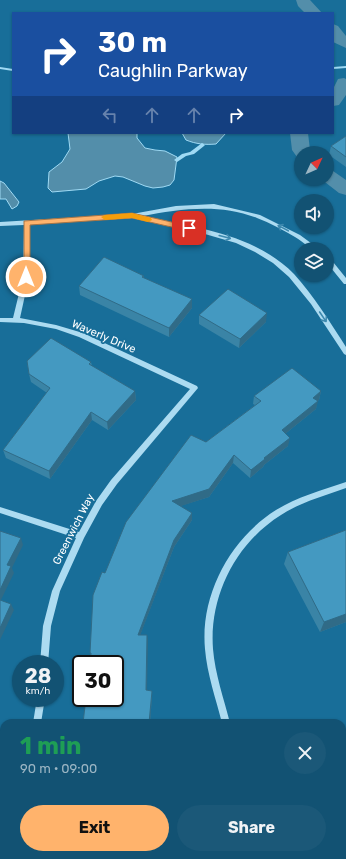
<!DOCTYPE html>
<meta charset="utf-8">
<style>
:root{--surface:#125273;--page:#1b5878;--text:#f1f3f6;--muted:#9cb6c4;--accent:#ffb36c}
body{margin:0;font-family:Rubik,sans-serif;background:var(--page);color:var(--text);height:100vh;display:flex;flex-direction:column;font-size:15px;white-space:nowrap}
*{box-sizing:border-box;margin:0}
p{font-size:13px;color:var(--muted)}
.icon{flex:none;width:22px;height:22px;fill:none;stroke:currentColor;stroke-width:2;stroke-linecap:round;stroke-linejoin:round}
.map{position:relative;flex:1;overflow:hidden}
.drawer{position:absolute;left:0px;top:719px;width:346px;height:140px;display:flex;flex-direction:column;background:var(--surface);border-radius:12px 12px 0 0;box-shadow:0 1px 3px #0004}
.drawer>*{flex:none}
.banner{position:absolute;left:12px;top:12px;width:322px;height:122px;border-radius:0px;box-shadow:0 1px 3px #0004;background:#1a4fa0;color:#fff;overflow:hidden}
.needle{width:26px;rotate:46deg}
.fabs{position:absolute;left:294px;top:146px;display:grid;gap:8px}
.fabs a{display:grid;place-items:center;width:40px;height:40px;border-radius:50%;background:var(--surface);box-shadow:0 1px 3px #0004;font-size:20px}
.speed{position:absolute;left:12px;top:655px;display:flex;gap:8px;font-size:20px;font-weight:700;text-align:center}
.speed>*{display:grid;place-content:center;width:52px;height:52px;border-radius:50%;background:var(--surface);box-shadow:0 1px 3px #0004;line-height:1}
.speed small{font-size:10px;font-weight:400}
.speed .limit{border:2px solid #111;border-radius:6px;background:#fff;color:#111}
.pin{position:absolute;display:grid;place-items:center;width:34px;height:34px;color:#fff;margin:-17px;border-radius:8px;box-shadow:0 2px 6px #0006}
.me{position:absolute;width:44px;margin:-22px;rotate:0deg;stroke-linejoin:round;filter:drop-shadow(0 0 3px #0008)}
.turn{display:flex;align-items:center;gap:14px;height:84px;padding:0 20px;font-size:18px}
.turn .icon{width:52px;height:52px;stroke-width:2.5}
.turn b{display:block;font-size:28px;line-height:34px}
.lanes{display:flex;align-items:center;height:38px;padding:0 20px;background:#0003;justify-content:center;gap:20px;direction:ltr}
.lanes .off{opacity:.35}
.round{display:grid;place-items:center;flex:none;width:42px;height:42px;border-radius:21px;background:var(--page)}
.overview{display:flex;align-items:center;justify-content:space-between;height:68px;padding:0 20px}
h1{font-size:24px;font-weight:700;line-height:30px;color:#1e9e55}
.primary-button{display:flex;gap:8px;margin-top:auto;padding:8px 20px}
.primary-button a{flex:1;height:46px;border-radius:24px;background:var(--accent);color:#111;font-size:16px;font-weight:700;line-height:46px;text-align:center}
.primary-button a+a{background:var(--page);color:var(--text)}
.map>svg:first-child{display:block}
.water{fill:#538eaa;stroke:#9fdaf4}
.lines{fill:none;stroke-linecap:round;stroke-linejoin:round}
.stream{fill:#9fdaf4;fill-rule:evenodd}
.canal{fill:#538eaa;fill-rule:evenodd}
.minor{fill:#acdbf1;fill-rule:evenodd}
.wall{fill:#3a84a6}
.shaded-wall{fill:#306b87}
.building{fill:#4499c1;stroke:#306b87}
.oneway{stroke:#3d89af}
.route{fill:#ffb36c;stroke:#a67446}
.slow{fill:#f59e0b}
.labels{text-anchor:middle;stroke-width:3.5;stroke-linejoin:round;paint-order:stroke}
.street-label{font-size:11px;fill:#fff;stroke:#186e99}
</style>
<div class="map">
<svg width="346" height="859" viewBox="0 0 346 859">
<rect width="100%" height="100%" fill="#186e99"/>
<!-- water -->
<path class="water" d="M68 133H137V138L145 148 155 150 165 151 177 157 174 180 170 185 163 187 153 188 145 186 123 177 115 176 99 181 86 189 52 192 48 188 49 172 62 162 70 149Z
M182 133H226L216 144C205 145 196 144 186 140Z
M0 181 4 183 19 202 17 206 12 209 6 199H0Z"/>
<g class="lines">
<!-- stream -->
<path class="stream" d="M346 66V68L333 69V67Z
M0 67 13 69V71L0 69Z
M202 143 205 145 204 146 194 154 186 156 177 162 174 160 182 154 190 152Z"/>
<!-- canal -->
<path class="canal" d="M296 0H310L322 13H305L298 6Z
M333 24 338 26 346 36V48L333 42Z
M344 78 346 79V95L339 105 333 106V89L338 79Z
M290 133H308L310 150 312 153H301V158L297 157 292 150Z
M327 169 333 171 346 180V195L339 193 321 179H327Z"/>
<!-- minor -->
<path class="minor" d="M214 204 260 215 300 235 319 249C308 249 304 242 295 237 283 230 270 223 257 218 219 203 180 209 142 216 194 227 255 234 294 274 314 296 330 322 346 347V355L344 354 311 304 289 277 273 263 255 252 236 243 198 232 134 218 30 224 29 277 20 318 56 325 83 333 197 386 198 388 117 484 102 505 84 538 60 591 51 626 48 664H40L43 626 52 591 76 538 0 513V507L79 532 96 501 111 480 190 389 79 337 56 329 24 323 0 322V318H13L23 277 24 225 0 226V222L132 214 176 206Z
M327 257H329L346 278V284H344L327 263Z
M346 482V488C324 496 301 502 281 515 236 543 209 596 213 649 215 674 224 699 230 723H222C216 699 207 674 205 649 200 595 230 539 276 510 297 497 322 490 346 482Z
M37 698H45L41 723H33Z
M4 804V818L0 821V807Z
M221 855H231L229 859H219Z
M316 855H327L329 859H318Z"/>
</g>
<!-- wall -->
<path class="wall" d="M346 136V167L329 155 331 146Z
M144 276V278L192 308 169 337 80 295 79 286Z
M199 315 266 322 239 348 199 324Z
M91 362 92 366 135 391 136 400 108 430 92 420 50 479 6 458 3 450 47 393 31 382 29 374Z
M321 391 319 400 317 401 316 409 285 434 288 446 264 465 263 467 250 478 233 463 209 497 180 506 192 520 174 547 140 635H147V690L152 691V696L150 723H83L91 658 90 653 105 573 206 442 255 405 253 404 254 396Z
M346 530V622L320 632 284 564 288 552Z"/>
<!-- shaded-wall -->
<path class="shaded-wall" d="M192 299V308L169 337V328Z
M267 313 266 322 239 348 240 339Z
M135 391 136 400 108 430 107 422Z
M321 391 319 400 311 406 313 398Z
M318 401 316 409 280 438 282 430Z
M91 412 92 420 50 479 49 471Z
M290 438 288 446 264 465 263 467 250 478 251 470 264 458Z
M234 455 233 463 209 497 172 509V501Z
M192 513V520L174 547 138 641V635L174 540Z
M21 538 23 545 12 568 14 573 0 602V590L7 565Z
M11 604 14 610 0 640V628Z
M346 614V622L320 632 324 622Z
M147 635 148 641 147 695 146 690Z
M152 691V696L150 723H149Z
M96 855H100L97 859H93Z"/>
<!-- building -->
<path class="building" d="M346 136V157L331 146Z
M104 257 144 276 142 277 192 299 169 328 79 286Z
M228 289 267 313 240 339 199 315Z
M51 338 91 362 89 364 135 391 107 422 91 412 49 471 3 450 50 388 29 374 27 361Z
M292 368 321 391 313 398 318 401 282 430 290 438 264 458 265 459 251 470 234 455 209 489 172 501 192 513 174 540 138 635H147L146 690 152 691 149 723H83L86 698H115V664H90L91 653H90L93 595 102 572 105 573 126 522 191 435 206 442 261 401 254 396Z
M346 530V614L324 622 288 552Z
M0 531 21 538 7 565 11 566 0 590Z
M0 600 11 604 0 628Z
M40 855H96L93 859H38Z"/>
<!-- one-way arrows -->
<defs><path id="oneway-shaft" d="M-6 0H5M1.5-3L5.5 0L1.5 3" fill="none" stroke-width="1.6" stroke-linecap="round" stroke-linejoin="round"/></defs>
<g class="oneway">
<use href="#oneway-shaft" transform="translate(283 228) rotate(-152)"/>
<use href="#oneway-shaft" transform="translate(225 237) rotate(15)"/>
<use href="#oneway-shaft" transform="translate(323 317) rotate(56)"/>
</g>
<!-- route -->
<path class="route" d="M132 213 189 226 192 228 189 231 132 218 30 225V277L29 279H24V221Z"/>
<!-- slow -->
<path class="slow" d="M132 213 151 218 152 220 148 222 132 218 105 220 101 217 105 215Z"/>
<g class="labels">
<!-- street labels -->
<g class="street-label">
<text transform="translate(104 336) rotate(23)" y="4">Waverly Drive</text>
<text transform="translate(73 529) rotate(-63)" y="4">Greenwich Way</text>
</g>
</g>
</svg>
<div class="fabs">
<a><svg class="needle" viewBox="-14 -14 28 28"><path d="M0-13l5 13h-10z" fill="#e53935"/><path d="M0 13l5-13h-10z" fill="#9cb6c4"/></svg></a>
<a><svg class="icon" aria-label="sound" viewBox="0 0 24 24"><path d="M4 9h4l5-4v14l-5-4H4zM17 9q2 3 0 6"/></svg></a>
<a><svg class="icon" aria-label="layers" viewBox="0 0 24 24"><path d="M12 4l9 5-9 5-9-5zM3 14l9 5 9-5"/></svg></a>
</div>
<div class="speed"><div>28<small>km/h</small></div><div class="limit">30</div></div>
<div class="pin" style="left:189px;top:228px;background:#d93025"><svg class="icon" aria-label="arrive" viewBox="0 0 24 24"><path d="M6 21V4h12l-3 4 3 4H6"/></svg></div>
<svg class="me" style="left:26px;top:277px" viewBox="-20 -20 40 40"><circle r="17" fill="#ffb36c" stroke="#fff" stroke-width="3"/><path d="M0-11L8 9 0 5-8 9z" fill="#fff"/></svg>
<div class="banner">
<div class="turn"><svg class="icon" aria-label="right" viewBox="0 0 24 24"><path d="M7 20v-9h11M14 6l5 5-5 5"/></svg><div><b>30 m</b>Caughlin Parkway</div></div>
<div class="lanes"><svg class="icon off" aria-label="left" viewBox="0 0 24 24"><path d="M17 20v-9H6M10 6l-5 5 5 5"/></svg><svg class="icon off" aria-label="ahead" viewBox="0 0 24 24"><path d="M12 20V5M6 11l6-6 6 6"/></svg><svg class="icon off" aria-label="ahead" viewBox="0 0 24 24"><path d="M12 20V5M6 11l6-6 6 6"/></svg><svg class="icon" aria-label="right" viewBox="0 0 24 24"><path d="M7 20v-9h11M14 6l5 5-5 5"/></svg></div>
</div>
<section class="drawer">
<div class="overview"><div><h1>1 min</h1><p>90 m · 09:00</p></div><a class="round"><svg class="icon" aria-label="close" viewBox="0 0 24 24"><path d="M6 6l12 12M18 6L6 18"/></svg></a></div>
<div class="primary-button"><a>Exit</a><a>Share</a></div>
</section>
</div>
